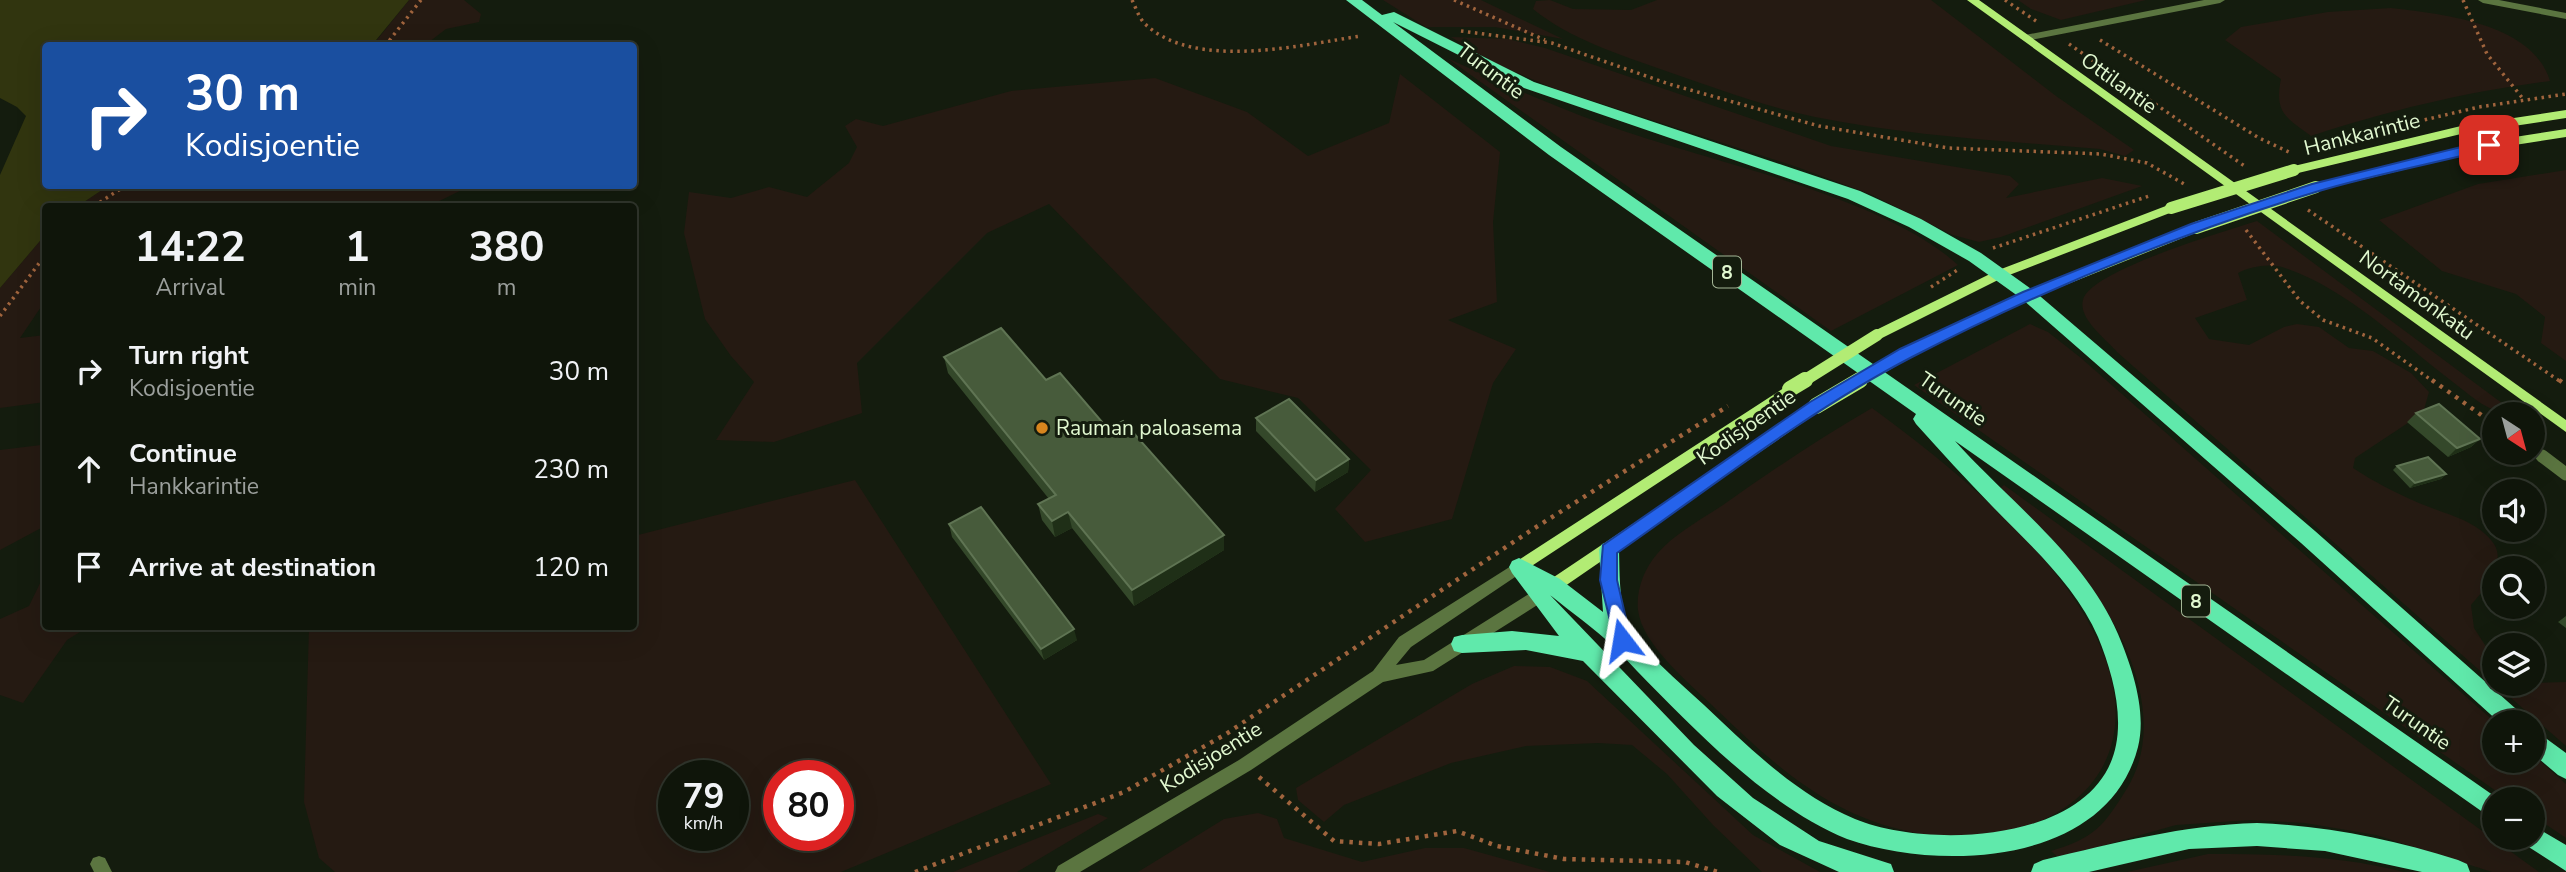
<!DOCTYPE html>
<meta charset="utf-8">
<style>
:root{--surface:#0f150a;--page:#1d2218;--text:#f1f3f6;--muted:#9b9f9c;--line:#2f342b}
body{margin:0;font-family:"Nunito Sans",sans-serif;background:var(--page);color:var(--text);height:100vh;display:flex;flex-direction:column;font-size:26px;white-space:nowrap}
*{box-sizing:border-box;margin:0}
p{font-size:23px;color:var(--muted)}
.icon{flex:none;width:38px;height:38px;fill:none;stroke:currentColor;stroke-width:2;stroke-linecap:round;stroke-linejoin:round}
.map{position:relative;flex:1;overflow:hidden}
.drawer{position:absolute;left:42px;top:203px;width:595px;height:427px;display:flex;flex-direction:column;background:var(--surface);border-radius:7px;box-shadow:0 7px 28px #0002,0 0 0 2px var(--line)}
.drawer>*{flex:none}
.banner{position:absolute;left:42px;top:42px;width:595px;height:147px;border-radius:7px;box-shadow:0 7px 28px #0002,0 0 0 2px var(--line);background:#1a4fa0;color:#fff;overflow:hidden}
.needle{width:46px;rotate:144deg}
.fabs{position:absolute;left:2482px;top:402px;display:grid;gap:14px}
.fabs a{display:grid;place-items:center;width:63px;height:63px;border-radius:50%;background:var(--surface);box-shadow:0 7px 28px #0002,0 0 0 2px var(--line);font-size:35px}
.speed{position:absolute;left:658px;top:760px;display:flex;gap:14px;font-size:35px;font-weight:700;text-align:center}
.speed>*{display:grid;place-content:center;width:91px;height:91px;border-radius:50%;background:var(--surface);box-shadow:0 7px 28px #0002,0 0 0 2px var(--line);line-height:1}
.speed small{font-size:18px;font-weight:400}
.speed .limit{border:10px solid #d22;background:#fff;color:#111}
.pin{position:absolute;display:grid;place-items:center;width:60px;height:60px;color:#fff;margin:-30px;border-radius:14px;box-shadow:0 4px 10px #0006}
.me{position:absolute;width:77px;margin:-38px;rotate:346deg;stroke-linejoin:round;filter:drop-shadow(0 0 5px #0008)}
.turn{display:flex;align-items:center;gap:24px;height:147px;padding:0 28px;font-size:32px}
.turn .icon{width:91px;height:91px;stroke-width:2.5}
.turn b{display:block;font-size:49px;line-height:60px}
.eta{display:flex;justify-content:space-evenly;align-items:center;height:119px;text-align:center}
.eta b{font-size:42px;font-weight:700;line-height:49px}
ul{padding:0;list-style:none}
li{display:flex;align-items:center;gap:21px;height:98px;padding:0 28px}
li div{flex:1}
li b{display:block;font-size:26px}
li em{font-style:normal}
.map>svg:first-child{display:block}
.green{fill:#251a12;fill-rule:evenodd}
.water{fill:#31350f}
.lines{fill:none;stroke-linecap:round;stroke-linejoin:round}
.path-far1{stroke:#a0643d;stroke-width:3.5;stroke-dasharray:2.5 4.5;stroke-linecap:butt}
.path{stroke:#a0643d;stroke-width:4.5;stroke-dasharray:3.5 6;stroke-linecap:butt}
.service{stroke:#5b7540;stroke-width:13}
.minor{fill:#5b7540;fill-rule:evenodd}
.tertiary{fill:#5b7540;fill-rule:evenodd}
.secondary{fill:#b2ec74;fill-rule:evenodd}
.trunk{fill:#60e9ab;fill-rule:evenodd}
.secondary-bridge-far1{stroke:#b2ec74;stroke-width:12}
.secondary-bridge{stroke:#b2ec74;stroke-width:16}
.wall{fill:#34482a}
.shaded-wall{fill:#1f2f17}
.building{fill:#475b3b;stroke:#5f7453;stroke-width:2}
.route{fill:#2563eb;stroke:#184099;stroke-width:2}
.poi-dot{fill:#d7851e;stroke:#141c0e;stroke-width:2.5}
.labels{text-anchor:middle;stroke-width:6;stroke-linejoin:round;paint-order:stroke}
.shield{fill:#141c0e;stroke:#a4b696;stroke-width:2}
.shield-label{font-size:19px;font-weight:bold;fill:#e1f8d0}
.street-label{font-size:21px;fill:#e1f8d0;stroke:#141c0e}
.poi-label{font-size:21px;fill:#e1f8d0;stroke:#141c0e;text-anchor:start}
</style>
<div class="map">
<svg width="2566" height="872" viewBox="0 0 2566 872">
<rect width="100%" height="100%" fill="#141c0e"/>
<!-- green -->
<path class="green" d="M409 0H464L481 14 479 22 446 29 425 45 372 46Z
M1383 0H1481L1563 39 1495 27H1426Z
M1550 0 1573 9 1631 10 1657 0H1931L2056 96 2134 150 2125 156 2100 149C2005 141 1909 136 1815 117 1763 106 1712 87 1663 70 1618 54 1570 39 1533 9L1536 1Z
M2018 0H2146L2061 20 2031 9Z
M2391 8C2442 14 2533 23 2550 81 2465 92 2391 110 2311 136 2286 118 2274 112 2281 79L2225 40 2241 27 2328 12Z
M1451 37 1508 39 1545 48 1831 146 2010 176 2019 184 2006 198 2102 178 2142 186 2001 237 1979 242 1953 235 1870 194 1797 167 1553 88 1492 62Z
M1447 58C1510 87 1573 115 1639 136 1730 166 1889 201 1958 265L1831 331Z
M1400 74 1500 152 1493 222 1497 302 1448 320 1516 349 1493 383 1452 519 1365 542 1335 509 1371 470 1298 398 1220 379 1049 204 987 233 857 363 862 413 774 442 716 440 754 382 731 356 705 319 684 233 689 192 731 198 769 187 807 197 849 163 857 147 845 126 856 119 883 126 1011 91 1155 78 1247 112 1308 156 1389 123Z
M2566 170V361L2541 343 2545 317 2516 294 2442 271 2379 220 2478 184Z
M108 186H470L429 206H78Z
M2257 221 2518 415C2489 415 2472 396 2449 379 2398 340 2348 290 2285 268 2270 263 2252 266 2238 273L2247 300 2195 318 2209 339 2249 345 2284 327 2297 324 2319 327 2349 348 2373 351 2411 373 2429 392 2423 413 2355 458 2353 468C2374 482 2396 493 2419 503 2444 514 2478 520 2494 544 2507 563 2482 593 2471 605L2474 628 2494 659V683L2117 352C2106 339 2078 319 2083 300 2089 271 2226 231 2257 221Z
M45 235V301L20 338 45 335V402L0 408V288Z
M2030 324 2048 332 2081 358 2496 723H2494V761H2532V754L2566 784V838L2532 815V800H2509L1914 385Z
M1872 408C1950 465 2058 552 2098 641 2167 792 2020 865 1891 827 1820 807 1769 760 1717 710 1693 686 1642 646 1638 610 1636 590 1644 569 1657 554 1674 534 1702 519 1723 505 1771 471 1820 438 1872 408Z
M41 445 45 447V521L43 527 0 550V450Z
M855 480 1051 784 841 872H335L319 858 304 802 309 627 634 626V536ZM674 775H733V835H674ZM779 775H838V835H779Z
M2004 485 2539 872H2492L2376 835 2305 823 2251 820 2176 825 2059 858 2051 851C2094 838 2103 827 2126 790 2168 724 2128 633 2083 578 2058 547 2027 518 1999 489Z
M45 573 46 626 88 627 67 640 23 703 0 695V619L29 606Z
M1514 666 1550 667 1587 681 1753 835 1820 872H1762L1713 825 1667 774 1632 745 1598 743 1526 746 1451 763 1344 805 1324 822 1298 800 1296 788 1472 684Z
M2566 682V746L2495 684Z
M1258 813 1277 819 1284 838 1362 862 1425 848H1464L1550 872H1138L1224 819Z
M1098 814 1108 818 1017 872H953Z
M2208 854C2274 854 2339 855 2404 872H2127Z"/>
<!-- water -->
<path class="water" d="M0 0H409L372 45 46 46V186H108L78 206H46L45 235 0 288V175L26 116 17 107 0 98Z"/>
<g class="lines">
<!-- path-far1 -->
<path class="path-far1" d="M1132 0C1136 8 1139 18 1145 24 1195 71 1300 45 1361 36
M1454 0 1545 40
M2005 0 2036 21
M2463 0 2487 54 2524 100
M1461 31 1552 43 1669 84 1819 126 1948 148 2101 154 2147 163 2186 185
M2100 40 2259 138 2291 153
M2069 44 2246 167
M385 46 421 0
M2377 131 2479 107 2566 94
M94 206 125 186
M2308 210 2561 382
M2246 230 2300 301 2323 320 2372 338 2434 382
M1993 248 2152 195
M1931 287 1959 269
M0 316 46 254"/>
<!-- path -->
<path class="path" d="M2432 380 2494 424
M2559 380 2566 385
M1259 777 1334 841 1379 844 1457 831 1497 846 1564 859 1685 862 1718 872
M915 872 1124 792 1226 734 1530 531 1728 406"/>
<!-- service -->
<path class="service" d="M2542 456 2566 474"/>
<!-- minor -->
<path class="minor" d="M2204 0H2225L2220 3 2025 41 2020 38 2025 35Z
M2478 0H2499L2566 13V19L2483 3Z
M99 856 105 858 112 872H94L90 864 93 858Z"/>
<!-- tertiary -->
<path class="tertiary" d="M1519 561 1524 563 1527 567 1524 571 1411 647 1396 665 1424 660 1532 592 1537 591 1542 592 1545 597 1542 602 1433 671 1383 682 1251 770 1080 872H1055L1058 866 1239 760 1373 671 1399 637Z"/>
<!-- secondary -->
<path class="secondary" d="M1967 0H1979L2566 420V432Z
M2566 110V118L2461 134 2294 174 2288 170 2294 166 2461 126Z
M2566 129V137L2489 149 2316 191 2310 187 2316 183 2489 141Z
M2171 204 2175 205 2177 208 2175 211 2004 277 1882 338 1877 340 1870 335 1872 332 1996 271Z
M2196 224 2200 225 2202 228 2200 231 2033 298 1911 356 1906 358 1899 353 1901 350 2023 292Z
M1790 384 1797 389 1795 393 1524 571 1519 573 1514 571 1511 567 1514 563Z
M1816 401 1821 402 1823 406 1821 410 1552 595 1547 596 1542 595 1539 590 1542 585Z"/>
<!-- trunk -->
<path class="trunk" d="M1346 0H1362L1382 15 1394 12 1534 82 1860 191 1921 219 1981 253 2034 291 2315 531 2524 716 2527 723H2500L2301 543 2022 299 1969 261 1909 227 1848 199 1524 88 1393 22 1561 147 2500 800H2494V820L1955 441C2010 502 2085 557 2118 634 2132 667 2147 711 2138 747 2108 865 1941 872 1847 839 1767 806 1697 732 1637 671 1629 663 1622 654 1614 647 1594 628 1571 612 1550 595L1694 745 1753 798 1819 841 1891 864 1894 872H1839L1780 845 1717 796 1583 661 1526 650 1462 653 1454 651 1451 644 1454 637 1462 635 1512 631 1559 636 1512 573 1509 567 1512 561 1519 558 1560 579 1603 612 1599 550 1602 544 1609 542 1616 544 1619 550C1620 584 1618 620 1642 647 1662 667 1683 686 1704 705 1750 748 1795 794 1855 819 1927 849 2097 844 2116 745 2123 710 2111 669 2098 637 2076 586 2030 545 1992 506 1966 479 1941 452 1916 424L1913 419 1916 414 1549 155Z
M2532 728 2566 753V779L2558 775 2532 753Z
M2257 823C2327 826 2392 839 2458 860L2467 864 2470 872H2422L2325 851 2257 846 2189 849 2089 872H2031L2034 864 2043 860C2115 843 2183 825 2257 823Z
M2532 825 2566 845V871L2524 844 2521 838H2532Z"/>
<!-- secondary-bridge-far1 -->
<path class="secondary-bridge-far1" d="M2171 208 2294 170
M2196 228 2316 187
M1802 382 1877 335
M1857 382 1906 353"/>
<!-- secondary-bridge -->
<path class="secondary-bridge" d="M1790 389 1805 380
M1816 406 1860 380"/>
</g>
<!-- wall -->
<path class="wall" d="M944 357 1046 380 1108 429 1224 535V550L1134 606 1072 528 1055 537 1042 520 1038 504 1049 499 948 373Z
M2416 413 2480 439 2471 447 2448 457 2407 422Z
M1256 418 1349 459 1348 472 1315 492 1256 431Z
M2397 466 2446 474 2441 479 2410 488 2393 470Z
M949 524 1077 640 1044 660 952 537Z
M2566 616V628L2558 622Z"/>
<!-- shaded-wall -->
<path class="shaded-wall" d="M2480 439 2471 447 2448 457 2457 448Z
M1349 459 1348 472 1315 492 1316 480Z
M2446 474 2441 479 2410 488 2415 483Z
M1068 512 1072 528 1055 537 1052 521Z
M1224 535V550L1134 606 1132 590Z
M1074 629 1077 640 1044 660 1041 649Z"/>
<!-- building -->
<path class="building" d="M1001 328 1046 380 1060 373 1108 429 1123 421 1224 535 1132 590 1068 512 1052 521 1038 504 1056 495 944 357Z
M1289 399 1349 459 1316 480 1256 418Z
M2439 404 2480 439 2457 448 2416 413Z
M2428 457 2446 474 2415 483 2397 466Z
M981 507 1074 629 1041 649 949 524Z"/>
<!-- route -->
<path class="route" d="M2489 140 2495 145 2494 148C2436 163 2376 174 2319 191 2181 233 2040 291 1912 357 1808 411 1713 486 1617 553V580L1631 640 1628 645H1616L1600 580 1603 545 1810 402 1900 349 2023 292 2191 224 2312 184Z"/>
<!-- markers -->
<circle class="poi-dot" cx="1042" cy="428" r="7"/>
<g class="labels">
<!-- shield labels -->
<g class="shield">
<rect x="1713" y="256.5" width="28" height="31" rx="5"/>
<rect x="2182" y="585.5" width="28" height="31" rx="5"/>
</g>
<g class="shield-label">
<text x="1727" y="279">8</text>
<text x="2196" y="608">8</text>
</g>
<!-- street labels -->
<g class="street-label">
<text transform="translate(1491 71) rotate(37)" y="7">Turuntie</text>
<text transform="translate(2119 83) rotate(36)" y="7">Ottilantie</text>
<text transform="translate(2362 134) rotate(-14)" y="7">Hankkarintie</text>
<text transform="translate(2417 295) rotate(36)" y="7">Nortamonkatu</text>
<text transform="translate(1953 399) rotate(35)" y="7">Turuntie</text>
<text transform="translate(1746 427) rotate(-35)" y="7">Kodisjoentie</text>
<text transform="translate(2417 723) rotate(35)" y="7">Turuntie</text>
<text transform="translate(1211 757) rotate(-32)" y="7">Kodisjoentie</text>
</g>
<!-- poi labels -->
<g class="poi-label">
<text x="1056" y="435">Rauman paloasema</text>
</g>
</g>
</svg>
<div class="fabs">
<a><svg class="needle" viewBox="-14 -14 28 28"><path d="M0-13l5 13h-10z" fill="#e53935"/><path d="M0 13l5-13h-10z" fill="#9b9f9c"/></svg></a>
<a><svg class="icon" aria-label="sound" viewBox="0 0 24 24"><path d="M4 9h4l5-4v14l-5-4H4zM17 9q2 3 0 6"/></svg></a>
<a><svg class="icon" aria-label="search" viewBox="0 0 24 24"><circle cx="10" cy="10" r="6"/><path d="M15 15l6 6"/></svg></a>
<a><svg class="icon" aria-label="layers" viewBox="0 0 24 24"><path d="M12 4l9 5-9 5-9-5zM3 14l9 5 9-5"/></svg></a>
<a>+</a>
<a>−</a>
</div>
<div class="speed"><div>79<small>km/h</small></div><div class="limit">80</div></div>
<div class="pin" style="left:2489px;top:145px;background:#d93025"><svg class="icon" aria-label="arrive" viewBox="0 0 24 24"><path d="M6 21V4h12l-3 4 3 4H6"/></svg></div>
<svg class="me" style="left:1622px;top:640px" viewBox="-20 -20 40 40"><path d="M0-17L14 15 0 8-14 15z" fill="#2563eb" stroke="#fff" stroke-width="4"/></svg>
<div class="banner">
<div class="turn"><svg class="icon" aria-label="right" viewBox="0 0 24 24"><path d="M7 20v-9h11M14 6l5 5-5 5"/></svg><div><b>30 m</b>Kodisjoentie</div></div>
</div>
<section class="drawer">
<div class="eta">
<div><b>14:22</b><p>Arrival</p></div>
<div><b>1</b><p>min</p></div>
<div><b>380</b><p>m</p></div>
</div>
<ul>
<li><svg class="icon" aria-label="right" viewBox="0 0 24 24"><path d="M7 20v-9h11M14 6l5 5-5 5"/></svg><div><b>Turn right</b><p>Kodisjoentie</p></div><em>30 m</em></li>
<li><svg class="icon" aria-label="ahead" viewBox="0 0 24 24"><path d="M12 20V5M6 11l6-6 6 6"/></svg><div><b>Continue</b><p>Hankkarintie</p></div><em>230 m</em></li>
<li><svg class="icon" aria-label="arrive" viewBox="0 0 24 24"><path d="M6 21V4h12l-3 4 3 4H6"/></svg><div><b>Arrive at destination</b></div><em>120 m</em></li>
</ul>
</section>
</div>
